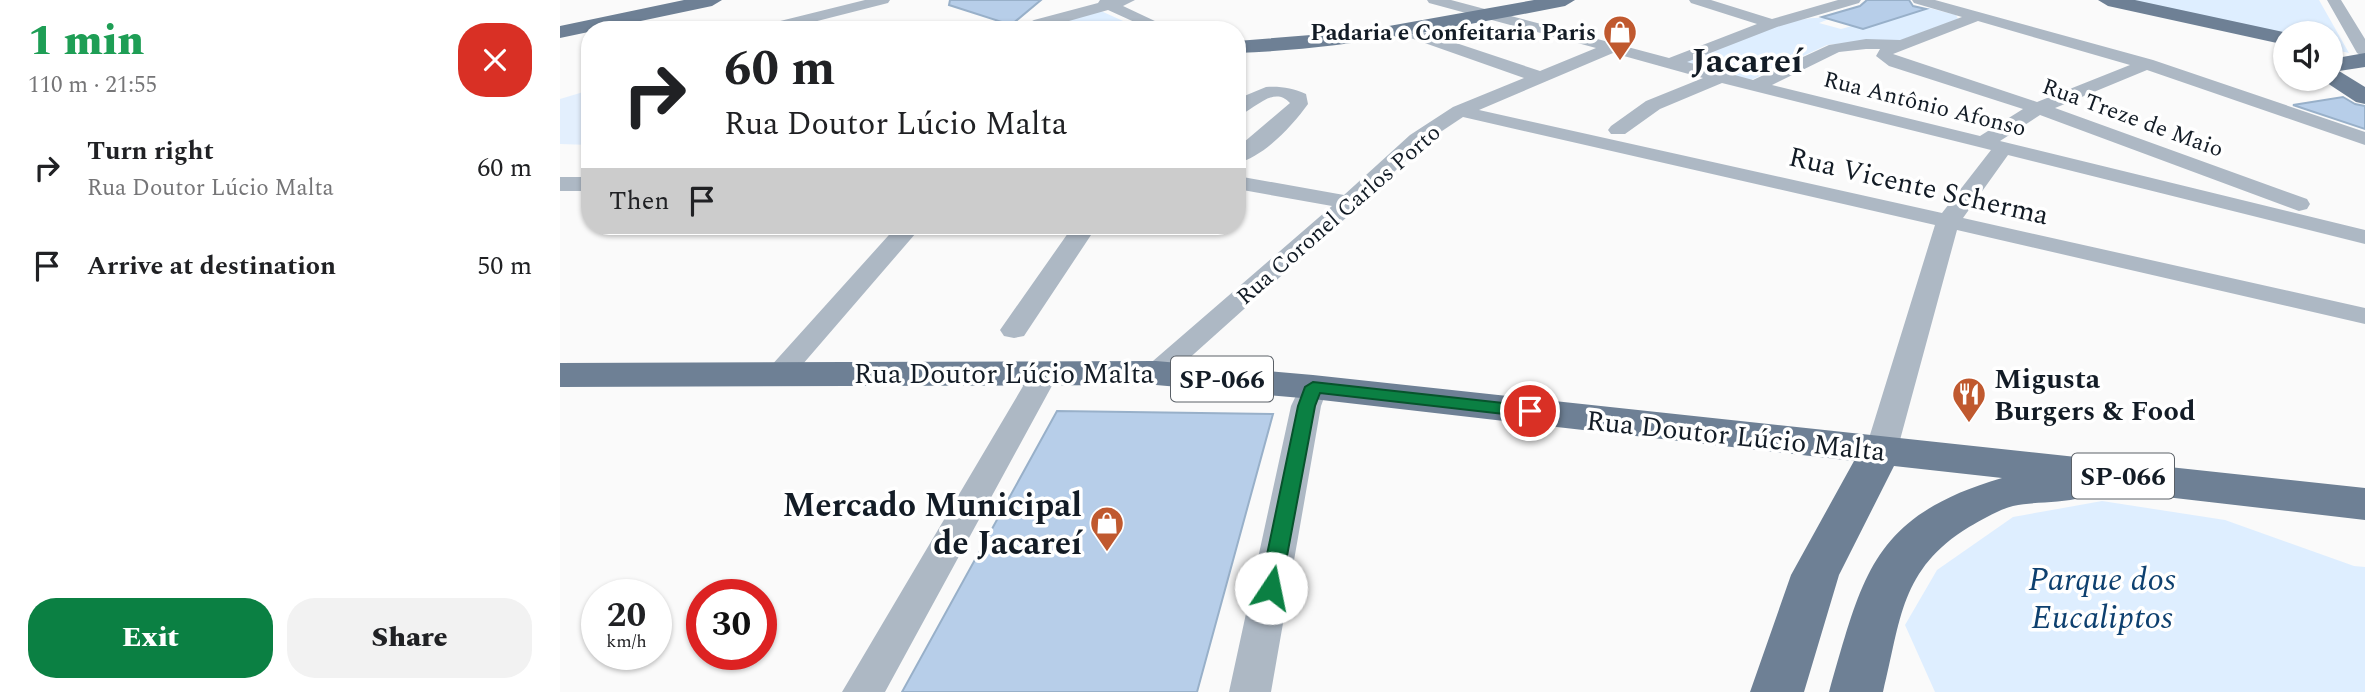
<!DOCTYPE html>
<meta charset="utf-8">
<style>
:root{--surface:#fff;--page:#f2f2f2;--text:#202124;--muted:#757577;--accent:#0b8043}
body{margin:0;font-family:Spectral,serif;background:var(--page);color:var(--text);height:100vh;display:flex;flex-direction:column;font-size:26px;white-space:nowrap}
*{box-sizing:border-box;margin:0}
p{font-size:23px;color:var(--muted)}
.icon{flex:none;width:38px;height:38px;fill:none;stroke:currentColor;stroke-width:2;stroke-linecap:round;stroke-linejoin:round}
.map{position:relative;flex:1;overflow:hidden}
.drawer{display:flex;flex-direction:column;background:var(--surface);width:560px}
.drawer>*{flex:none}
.banner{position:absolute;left:21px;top:21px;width:665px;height:214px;border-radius:28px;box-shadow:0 2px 5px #0004;background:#fff;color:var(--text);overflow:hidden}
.buttons{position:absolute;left:1713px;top:21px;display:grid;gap:14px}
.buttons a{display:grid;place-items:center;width:70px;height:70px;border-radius:50%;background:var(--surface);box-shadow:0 2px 5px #0004;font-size:35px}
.speed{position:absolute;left:21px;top:579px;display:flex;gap:14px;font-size:35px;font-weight:700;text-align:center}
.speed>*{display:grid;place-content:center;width:91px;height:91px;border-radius:50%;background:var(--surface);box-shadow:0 2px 5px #0004;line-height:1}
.speed small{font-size:18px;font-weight:400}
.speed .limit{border:10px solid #d22;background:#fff;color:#111}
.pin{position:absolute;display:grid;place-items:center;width:60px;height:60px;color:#fff;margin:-30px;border:4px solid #fff;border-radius:50%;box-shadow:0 2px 7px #0007}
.me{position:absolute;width:77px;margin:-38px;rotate:11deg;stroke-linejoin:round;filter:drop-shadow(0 0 5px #0008)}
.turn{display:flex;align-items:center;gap:24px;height:147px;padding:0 28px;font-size:32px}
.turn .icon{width:91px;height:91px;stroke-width:2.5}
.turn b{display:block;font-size:49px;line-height:60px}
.then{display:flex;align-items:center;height:66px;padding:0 28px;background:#0003;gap:14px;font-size:26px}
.round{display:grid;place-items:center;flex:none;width:74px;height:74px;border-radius:28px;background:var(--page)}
.summary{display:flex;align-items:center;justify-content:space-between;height:119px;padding:0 28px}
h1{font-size:42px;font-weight:800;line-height:52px;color:#1e9e55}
.cta{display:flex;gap:14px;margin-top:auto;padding:14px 28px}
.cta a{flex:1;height:80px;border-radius:28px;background:var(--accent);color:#fff;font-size:28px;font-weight:800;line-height:80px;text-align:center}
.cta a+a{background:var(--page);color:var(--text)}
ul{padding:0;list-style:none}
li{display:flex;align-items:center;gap:21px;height:98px;padding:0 28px}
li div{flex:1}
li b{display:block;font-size:26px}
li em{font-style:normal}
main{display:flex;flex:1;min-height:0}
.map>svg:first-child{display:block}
.built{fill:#e3effd}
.green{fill:#deeeff}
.building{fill:#b7cee9;stroke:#98b0c9;stroke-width:2}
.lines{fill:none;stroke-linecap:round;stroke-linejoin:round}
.minor{fill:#adb8c4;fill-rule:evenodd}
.major{fill:#6e8095;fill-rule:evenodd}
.route{fill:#0b8043;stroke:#07532c;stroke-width:2}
.labels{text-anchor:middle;stroke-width:7;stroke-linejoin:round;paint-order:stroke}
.far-poi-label{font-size:23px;font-weight:bold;fill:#131c26;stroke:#fff;text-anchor:end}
.far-street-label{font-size:23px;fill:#131c26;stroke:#fff}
.shield{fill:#fff;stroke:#5a6067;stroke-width:2}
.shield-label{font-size:26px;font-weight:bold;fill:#131c26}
.street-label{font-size:28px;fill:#131c26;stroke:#fff}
.poi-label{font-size:28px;font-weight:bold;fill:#131c26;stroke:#fff;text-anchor:start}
.near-poi-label{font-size:33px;font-weight:bold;fill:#131c26;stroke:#fff;text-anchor:end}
.near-park-label{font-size:33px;font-style:italic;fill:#0e406f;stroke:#fff}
.far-town-label{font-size:35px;font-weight:bold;fill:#131c26;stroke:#fff}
</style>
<main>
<section class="drawer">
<div class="summary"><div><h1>1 min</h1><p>110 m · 21:55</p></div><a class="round" style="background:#d93025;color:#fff"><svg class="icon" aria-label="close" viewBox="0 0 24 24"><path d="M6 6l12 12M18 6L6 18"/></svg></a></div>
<ul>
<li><svg class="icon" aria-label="right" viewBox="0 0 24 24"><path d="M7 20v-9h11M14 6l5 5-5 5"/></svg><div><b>Turn right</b><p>Rua Doutor Lúcio Malta</p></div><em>60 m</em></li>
<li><svg class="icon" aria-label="arrive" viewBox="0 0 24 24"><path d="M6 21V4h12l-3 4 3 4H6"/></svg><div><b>Arrive at destination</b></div><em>50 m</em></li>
</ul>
<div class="cta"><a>Exit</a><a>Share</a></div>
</section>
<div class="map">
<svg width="1805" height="692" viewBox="0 0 1805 692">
<rect width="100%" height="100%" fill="#fafafa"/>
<!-- built -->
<path class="built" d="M30 90V145L0 144V99Z"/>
<!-- green -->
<path class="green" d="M1556 0H1759L1789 53 1771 49V33H1726Z
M1369 8 1396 15 1398 19 1333 43 1302 41 1267 45 1189 81 1120 63C1151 51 1240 10 1269 19L1259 23 1281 29 1292 26 1303 29Z
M541 11 583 30H480L488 25Z
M1542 501 1665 520 1794 566 1805 567V692H1375L1345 625 1377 570 1453 517Z"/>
<!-- building -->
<path class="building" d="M390 0H481L451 25 389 5Z
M1307 0H1349L1353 6 1366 9 1303 29 1262 17 1300 6Z
M1783 97 1795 104 1805 106V129L1733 105Z
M497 411 713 414 637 692H342Z"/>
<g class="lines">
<!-- minor -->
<path class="minor" d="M305 0H330L328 3 222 30H194L196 27Z
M540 0H575L563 6 614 30H592L548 10 477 30H455L474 20 538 3Z
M867 0H891L1109 58 1197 24 1131 3 1129 0H1151L1212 19 1278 0H1301L1299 3 1217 27 1127 62 1193 80 1269 45 1306 39 1340 40 1402 17 1354 3 1352 0H1375L1593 60 1805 132V145L1587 70 1495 108 1747 199 1750 204 1747 209 1739 211 1480 115 1440 141 1805 230V244L1448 155 1403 218 1805 308V324L1397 230 1337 451 1332 459 1321 462 1310 459 1305 451 1375 225 903 117 864 143 797 208 606 379 596 382 586 379 581 373 586 367 772 206 677 189V176L784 195 850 135 893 107 964 78 842 35 840 32 842 29H854L980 71 1036 48 869 3ZM1418 21 1570 65 1477 102 1333 54ZM1306 49H1320L1316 56 1329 66 1463 109 1420 136 1212 85 1279 52ZM1053 53 1143 78 1086 101 1051 126 1048 130 1051 134H1065L1100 109 1162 83 1431 150 1382 213 919 110Z
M1767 0H1781L1805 39V58L1797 53Z
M706 87C720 86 733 88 746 94L748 104C733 125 704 157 677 163V148L730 103C713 84 693 112 677 116V99Z
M0 177H30V191H0Z
M337 226H362L230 379 220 382 210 379 205 373 210 367Z
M513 226H537L464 336 454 338 444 336 440 330Z
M486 362 496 365 500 371 325 692H282L472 371 476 365Z
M753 378 763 381 768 387 761 406 711 692H669L731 406 743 381Z"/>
<!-- major -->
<path class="major" d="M124 0H162L152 6 0 38V26Z
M974 0H1015L1005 6C896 27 788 49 677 53V41L801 31Z
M1538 0H1575L1728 33H1726V45L1548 6Z
M1805 53V67L1779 71 1805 87V104L1796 102 1761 79H1771V59Z
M596 361 753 375 1805 488V520L1528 488 1523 497C1500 504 1476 501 1453 506 1438 510 1423 519 1409 527 1340 569 1341 620 1323 692H1269C1303 575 1312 516 1442 478L1334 466 1279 575 1244 692H1190L1231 575 1294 461 753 399 596 385 0 387V363Z"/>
</g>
<!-- route -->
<path class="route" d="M753 382 970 406 978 411 970 417 760 393 755 406 721 588 718 594 711 596 703 594 700 588 738 406 745 387Z"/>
<!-- icons -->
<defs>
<g id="shop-pin" transform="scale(1.75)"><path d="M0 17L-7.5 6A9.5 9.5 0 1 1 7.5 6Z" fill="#c0592f" stroke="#fff"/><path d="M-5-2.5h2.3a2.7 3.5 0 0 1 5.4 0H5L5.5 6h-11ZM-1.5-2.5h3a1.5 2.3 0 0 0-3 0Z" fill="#fff"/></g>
<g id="restaurant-pin" transform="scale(1.75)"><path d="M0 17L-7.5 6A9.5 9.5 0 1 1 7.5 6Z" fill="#c0592f" stroke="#fff"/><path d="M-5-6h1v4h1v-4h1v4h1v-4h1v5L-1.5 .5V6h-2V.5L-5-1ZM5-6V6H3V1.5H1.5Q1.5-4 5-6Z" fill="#fff"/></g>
</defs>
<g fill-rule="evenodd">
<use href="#shop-pin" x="1060" y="32"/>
<use href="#restaurant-pin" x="1409" y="394"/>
<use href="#shop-pin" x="547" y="523"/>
</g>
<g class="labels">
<!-- far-poi labels -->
<g class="far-poi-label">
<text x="1036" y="40">Padaria e Confeitaria Paris</text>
</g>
<!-- far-street labels -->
<g class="far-street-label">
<text transform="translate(1365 103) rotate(14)" y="8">Rua Antônio Afonso</text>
<text transform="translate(1573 117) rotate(20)" y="8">Rua Treze de Maio</text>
<text transform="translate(778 214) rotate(-41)" y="8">Rua Coronel Carlos Porto</text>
</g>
<!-- shield labels -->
<g class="shield">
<rect x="611" y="356.5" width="102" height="45" rx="5"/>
<rect x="1512" y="453.5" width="102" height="45" rx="5"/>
</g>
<g class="shield-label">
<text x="662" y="388">SP-066</text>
<text x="1563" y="485">SP-066</text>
</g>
<!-- street labels -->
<g class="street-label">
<text transform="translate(1359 185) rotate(13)" y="10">Rua Vicente Scherma</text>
<text x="444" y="383">Rua Doutor Lúcio Malta</text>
<text transform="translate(1176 435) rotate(6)" y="10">Rua Doutor Lúcio Malta</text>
</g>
<!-- poi labels -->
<g class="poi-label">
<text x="1434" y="388">Migusta<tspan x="1434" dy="32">Burgers &amp; Food</tspan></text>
</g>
<!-- near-poi labels -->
<g class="near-poi-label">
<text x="522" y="516">Mercado Municipal<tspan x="522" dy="38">de Jacareí</tspan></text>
</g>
<!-- near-park labels -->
<g class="near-park-label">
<text x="1542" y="590">Parque dos<tspan x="1542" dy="38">Eucaliptos</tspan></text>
</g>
<!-- far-town labels -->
<g class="far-town-label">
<text x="1187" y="72">Jacareí</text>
</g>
</g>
</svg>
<div class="buttons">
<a><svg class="icon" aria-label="sound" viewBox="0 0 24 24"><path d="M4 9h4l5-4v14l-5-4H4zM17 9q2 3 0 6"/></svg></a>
</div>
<div class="speed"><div>20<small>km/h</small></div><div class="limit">30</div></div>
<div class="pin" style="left:970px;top:411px;background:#d93025"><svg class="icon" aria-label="arrive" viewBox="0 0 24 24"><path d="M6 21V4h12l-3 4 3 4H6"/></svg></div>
<svg class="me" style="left:711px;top:588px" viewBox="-20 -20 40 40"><circle r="19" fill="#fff"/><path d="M0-13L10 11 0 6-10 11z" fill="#0b8043"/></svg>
<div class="banner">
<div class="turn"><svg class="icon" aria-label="right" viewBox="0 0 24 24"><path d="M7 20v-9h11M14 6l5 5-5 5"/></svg><div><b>60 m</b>Rua Doutor Lúcio Malta</div></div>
<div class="then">Then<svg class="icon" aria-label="arrive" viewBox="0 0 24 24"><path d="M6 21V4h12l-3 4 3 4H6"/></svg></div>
</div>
</div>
</main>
